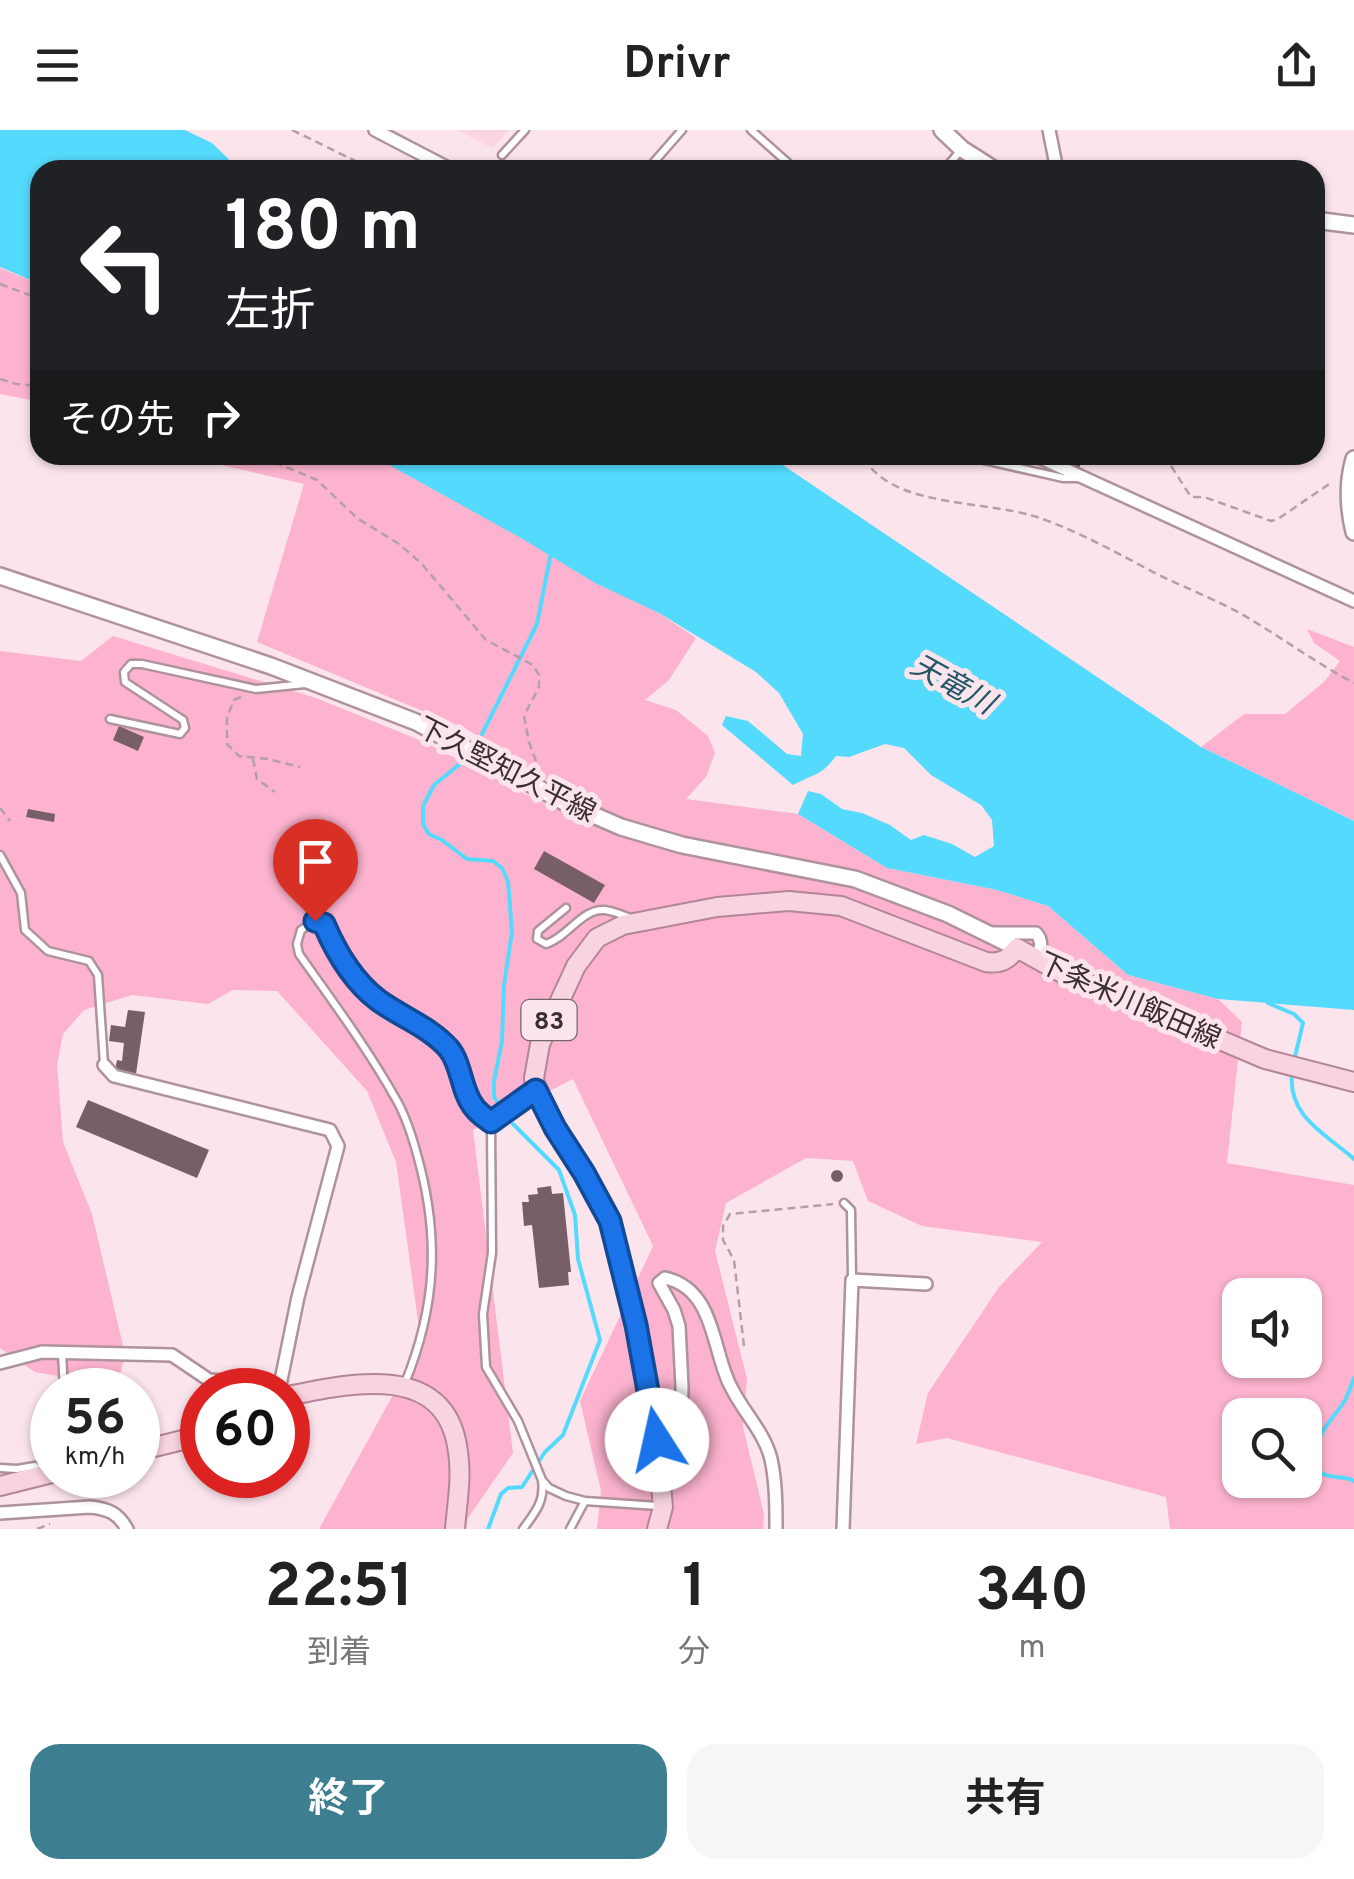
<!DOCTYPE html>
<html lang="ja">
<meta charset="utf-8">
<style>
:root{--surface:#fff;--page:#f6f6f6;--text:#222;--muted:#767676;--accent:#3d7e90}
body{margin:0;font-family:Overpass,"Noto Sans JP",sans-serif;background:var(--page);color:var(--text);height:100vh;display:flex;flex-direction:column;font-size:38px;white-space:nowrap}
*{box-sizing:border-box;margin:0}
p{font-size:32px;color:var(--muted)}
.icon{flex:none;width:55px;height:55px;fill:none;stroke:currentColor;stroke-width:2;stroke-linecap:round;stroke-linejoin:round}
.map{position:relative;height:1399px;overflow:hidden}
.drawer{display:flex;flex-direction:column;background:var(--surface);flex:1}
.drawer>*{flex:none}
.guide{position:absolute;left:30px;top:30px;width:1295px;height:305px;border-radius:30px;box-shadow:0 2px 8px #0004;background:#202124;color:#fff;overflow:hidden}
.buttons{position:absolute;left:1222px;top:1148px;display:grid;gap:20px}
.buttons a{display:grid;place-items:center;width:100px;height:100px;border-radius:20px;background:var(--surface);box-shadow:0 2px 8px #0004;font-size:50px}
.speed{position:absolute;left:30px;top:1238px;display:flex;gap:20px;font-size:50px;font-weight:700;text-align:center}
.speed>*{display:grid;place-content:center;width:130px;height:130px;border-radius:50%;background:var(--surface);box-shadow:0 2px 8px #0004;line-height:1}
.speed small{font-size:25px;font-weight:400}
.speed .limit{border:15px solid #d22;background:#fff;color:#111}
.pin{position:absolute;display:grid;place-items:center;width:85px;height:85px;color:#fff;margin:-102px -42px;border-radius:50% 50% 50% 0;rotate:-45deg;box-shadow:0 0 10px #0007}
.pin .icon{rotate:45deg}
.me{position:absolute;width:110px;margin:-55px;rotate:350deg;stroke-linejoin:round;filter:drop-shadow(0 0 8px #0008)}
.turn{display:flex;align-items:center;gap:35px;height:210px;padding:0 30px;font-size:45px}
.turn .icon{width:130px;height:130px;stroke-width:2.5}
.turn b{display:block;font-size:70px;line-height:85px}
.then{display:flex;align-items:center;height:95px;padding:0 30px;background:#0003;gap:20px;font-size:38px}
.eta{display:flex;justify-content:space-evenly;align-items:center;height:170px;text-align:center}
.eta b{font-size:60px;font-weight:700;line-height:70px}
.cta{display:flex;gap:20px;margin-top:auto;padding:20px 30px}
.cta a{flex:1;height:115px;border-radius:30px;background:var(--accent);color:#fff;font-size:40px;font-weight:700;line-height:115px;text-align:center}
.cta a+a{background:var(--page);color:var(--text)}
header{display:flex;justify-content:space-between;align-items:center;height:130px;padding:0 30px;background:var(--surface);font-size:45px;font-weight:700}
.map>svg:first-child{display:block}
.built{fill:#fad5e2}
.green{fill:#fdb3cf;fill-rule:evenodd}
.water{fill:#54dafc}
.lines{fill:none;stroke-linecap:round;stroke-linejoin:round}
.stream{stroke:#54dafc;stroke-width:4}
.building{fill:#775e67}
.lane-casing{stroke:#ae929c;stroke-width:11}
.street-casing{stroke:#ae929c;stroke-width:16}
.secondary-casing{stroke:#ae929c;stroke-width:20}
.primary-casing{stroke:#b28696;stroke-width:22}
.path{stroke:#b3a0a6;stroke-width:2.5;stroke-dasharray:8 5;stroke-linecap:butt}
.lane{stroke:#fff;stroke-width:6}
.street{stroke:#fff;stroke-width:11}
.secondary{stroke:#fff;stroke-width:15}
.primary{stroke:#f8d3e0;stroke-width:18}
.route-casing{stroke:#114b97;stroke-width:25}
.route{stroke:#1a73e8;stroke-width:18}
.labels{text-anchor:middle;stroke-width:10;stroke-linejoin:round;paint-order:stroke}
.shield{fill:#fce4ec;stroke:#74656a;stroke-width:2.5}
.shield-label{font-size:25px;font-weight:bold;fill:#392e32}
.street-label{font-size:28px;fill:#392e32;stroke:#fce4ec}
.water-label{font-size:30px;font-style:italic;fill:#215866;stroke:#fce4ec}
</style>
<header><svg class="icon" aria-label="menu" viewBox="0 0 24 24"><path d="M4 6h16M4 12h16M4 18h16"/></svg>Drivr<svg class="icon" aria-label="share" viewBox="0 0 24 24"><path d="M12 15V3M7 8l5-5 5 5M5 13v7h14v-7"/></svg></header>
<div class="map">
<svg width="1354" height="1399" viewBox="0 0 1354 1399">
<rect width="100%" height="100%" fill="#fce4ec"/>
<!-- built -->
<path class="built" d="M457 0H510L492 18Z"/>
<!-- green -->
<path class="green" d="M0 138 40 154V272L0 264Z
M178 325H371L659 483 696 508 669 550 645 570 676 580 708 606 715 623 706 647 686 669 798 684 887 738 997 760 1048 776 1128 845 1218 869 1242 892 1227 1033 1354 1055V1399H1170L1166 1367 947 1308 916 1314 928 1263 999 1157 1042 1112 922 1096 868 1071 853 1031 806 1028 726 1073 715 1121 747 1249 743 1297 764 1384 763 1399H597L601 1361 580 1271 653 1116 573 949 473 1000 513 1323 468 1388 466 1399H319L405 1243 419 1198 396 1032 367 961 277 861 233 860 208 874 132 865 84 880 63 904 57 935 63 1012 92 1084 125 1224 120 1245 98 1253 35 1242 0 1218V521L81 531 113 506 316 568 422 611 555 679 593 675 542 648 468 600 257 512 304 354ZM1240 1165H1305V1230H1240ZM1240 1285H1305V1350H1240Z
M1307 499 1354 517V691L1201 617 1244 584H1285L1324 552 1340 531 1314 513Z"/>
<!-- water -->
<path class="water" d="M0 0H185L212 13 240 40H40V154L0 137Z
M371 325H768L1201 617 1354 691V880L1218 869 1128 845 1048 776 997 760 887 738 798 684 808 661 821 664 842 679 862 683 890 695 911 710 924 705 952 714 975 727 994 716 992 690 981 675 931 645 904 618 885 614 849 627 836 626C820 647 815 643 793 655L722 595 726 586 748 591 787 624 801 626 803 604 779 563 756 542 659 483 595 453 521 408Z"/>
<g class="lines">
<!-- stream -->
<path class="stream" d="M482 604 537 494 551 423
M466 629 434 655 423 676V694L429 704 442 710 467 729 493 731 502 738 508 751 512 802 504 855 502 911 494 951V967L498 973
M1268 873 1294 884 1303 893 1294 931
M1292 941C1287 987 1325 1003 1354 1029
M1354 1248C1351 1256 1348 1265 1344 1272 1325 1300 1312 1304 1317 1341 1332 1350 1342 1345 1354 1351
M488 1399 501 1364 508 1358 522 1357 545 1322 563 1305 600 1210 578 1129 575 1085 559 1040 513 994"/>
</g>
<!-- building -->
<path class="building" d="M1060 325H1079L1084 327 1079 338 1058 329Z
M119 596 144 607 138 621 113 610Z
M28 679 55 684 54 692 26 687Z
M544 721 605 755 594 773 534 739Z
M128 880 145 882 136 944 115 941 117 930 122 931 124 913 109 911 111 895 125 897Z
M88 970 209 1020 197 1048 76 997Z
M831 1046a6 6 0 1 1 12 0a6 6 0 1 1-12 0Z
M551 1056 552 1064 563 1063 571 1142H568L569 1155 539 1158 532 1095 524 1096 522 1072H529L528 1065 538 1064 537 1058Z"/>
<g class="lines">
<!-- lane casing -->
<g class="lane-casing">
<path id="lane" d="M751 0 796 40
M502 25 525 0
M647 40 682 0
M944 40 961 20
M962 325 1063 348H1078
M110 589 180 604 185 598 183 590 125 552 124 542 131 534H142L256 559 305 554
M0 725 21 763 25 800 48 821 89 831 98 845 104 934
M566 778 538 801 537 809 546 814C567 808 582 778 605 780 613 781 623 785 630 788
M491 992 492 1123 483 1184 486 1237 518 1291 542 1350 549 1358 566 1366 585 1371 658 1376
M844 1073 851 1080 852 1148
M62 1223 64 1260
M405 1253C436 1177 440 1108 418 1028 413 1009 407 989 397 971 368 919 333 872 299 824L297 814 301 800 315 791 325 794C336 822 353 851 378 870 400 887 431 897 449 919 462 935 461 961 474 977 478 983 486 988 491 992L535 960
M0 1338 17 1339 35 1336 41 1341
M523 1399C535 1383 545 1371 542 1351
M570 1399 585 1371"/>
</g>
<!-- street casing -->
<g class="street-casing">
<path id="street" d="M375 0 452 40
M1049 0 1057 40
M1034 325 1354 471
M991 803H1036C1044 812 1040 820 1036 829
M104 935 114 946 330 1000 338 1016 298 1167 280 1255 281 1260
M0 1233 42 1222 172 1225 209 1250 280 1255
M661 1343 677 1313 681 1299 682 1257 679 1196 674 1180 659 1153 665 1148C715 1159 712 1220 730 1255 742 1281 764 1301 771 1329 776 1352 776 1376 776 1399
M0 1383 90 1377C109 1379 118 1383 127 1399
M843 1399 852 1150 926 1154"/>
</g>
<!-- secondary casing -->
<g class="secondary-casing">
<path id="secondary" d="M942 0 962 19 995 40
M1315 90 1354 95
M1354 329C1347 353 1348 377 1354 402
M0 446 271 536 416 592 566 673 621 697 682 715 855 749 948 784 1017 818"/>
</g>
<!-- primary casing -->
<g class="primary-casing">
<path id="primary" d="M288 1266C350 1253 447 1231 458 1322 462 1347 457 1374 455 1399
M138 1321 183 1310 202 1302
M0 1356 52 1343
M657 1399 663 1377 657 1311 636 1195 611 1091 584 1043 555 998 536 960 534 948 540 914 576 836 597 808 623 795 717 777 789 771 841 776 986 832C1001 834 1008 830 1017 818L1060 842 1265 929 1354 952"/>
</g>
<!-- path -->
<path class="path" d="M292 0 374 40
M0 154 40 169
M0 249 16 254 40 256
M236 325 274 332 317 350 357 388 399 414 421 433 486 510 533 535 539 545V557L524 586 529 612 540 642
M872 325V339C907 377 988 371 1037 387 1081 402 1120 425 1161 446 1190 460 1222 472 1250 489 1285 510 1318 534 1354 553
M1164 325 1191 367H1204L1271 391 1278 389 1332 352
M241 567 234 570 227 587V614L239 626 268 629 300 637
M253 629 257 649 275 662
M0 678 10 691
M744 1216 734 1130 723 1110V1096L730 1084 833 1074
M37 1399 50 1394"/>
<!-- lane -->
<use href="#lane" class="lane"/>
<!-- street -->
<use href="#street" class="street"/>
<!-- secondary -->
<use href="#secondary" class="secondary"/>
<!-- primary -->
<use href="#primary" class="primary"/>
</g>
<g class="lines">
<!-- route casing -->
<g class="route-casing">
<path id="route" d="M315 791 324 794C336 822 353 851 378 870 401 887 430 897 449 919 462 935 461 961 474 977 478 983 486 988 491 992L536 960 555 998 584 1043 610 1091 636 1195 657 1310"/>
</g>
<!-- route -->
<use href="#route" class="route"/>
</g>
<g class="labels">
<!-- shield labels -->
<rect class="shield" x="521.5" y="870" width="55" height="40" rx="8"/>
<g class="shield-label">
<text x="549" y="899">83</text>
</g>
<!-- street labels -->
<g class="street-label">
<text transform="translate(507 639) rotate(27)" y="10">下久堅知久平線</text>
<text transform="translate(1130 870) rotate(24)" y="10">下条米川飯田線</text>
</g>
<!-- water labels -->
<g class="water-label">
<text transform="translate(953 554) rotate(29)" y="10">天竜川</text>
</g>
</g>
</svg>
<div class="buttons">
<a><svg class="icon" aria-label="sound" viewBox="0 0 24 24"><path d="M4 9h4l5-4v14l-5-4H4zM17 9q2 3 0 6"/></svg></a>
<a><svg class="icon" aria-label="search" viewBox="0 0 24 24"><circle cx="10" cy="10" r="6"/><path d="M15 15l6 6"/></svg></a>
</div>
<div class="speed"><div>56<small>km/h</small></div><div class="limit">60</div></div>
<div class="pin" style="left:315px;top:791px;background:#d93025"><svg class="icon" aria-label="arrive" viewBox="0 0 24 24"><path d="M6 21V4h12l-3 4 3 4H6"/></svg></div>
<svg class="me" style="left:657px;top:1310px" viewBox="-20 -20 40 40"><circle r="19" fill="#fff"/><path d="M0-13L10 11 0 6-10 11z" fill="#1a73e8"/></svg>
<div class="guide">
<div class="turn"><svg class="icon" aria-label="left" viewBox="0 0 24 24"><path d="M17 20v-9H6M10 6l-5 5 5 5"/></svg><div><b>180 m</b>左折</div></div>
<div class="then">その先<svg class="icon" aria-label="right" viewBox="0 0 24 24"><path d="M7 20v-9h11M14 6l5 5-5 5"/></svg></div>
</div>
</div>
<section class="drawer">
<div class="eta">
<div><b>22:51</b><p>到着</p></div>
<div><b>1</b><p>分</p></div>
<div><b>340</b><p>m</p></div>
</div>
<div class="cta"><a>終了</a><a>共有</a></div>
</section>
